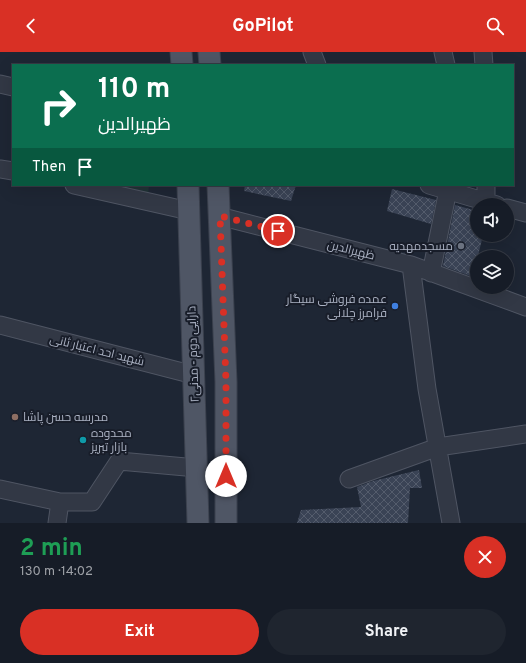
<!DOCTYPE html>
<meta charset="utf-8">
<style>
:root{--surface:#161c27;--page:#1f252f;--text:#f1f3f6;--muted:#9ea1a7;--line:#353a44;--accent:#d93025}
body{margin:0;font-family:Overpass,Cairo,sans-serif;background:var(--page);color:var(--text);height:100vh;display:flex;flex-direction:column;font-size:15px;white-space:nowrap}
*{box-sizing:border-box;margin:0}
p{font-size:13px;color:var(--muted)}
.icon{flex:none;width:22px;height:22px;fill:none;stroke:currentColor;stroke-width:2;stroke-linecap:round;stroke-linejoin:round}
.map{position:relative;height:471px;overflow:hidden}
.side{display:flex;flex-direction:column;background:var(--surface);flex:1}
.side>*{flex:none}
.banner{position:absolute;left:12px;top:12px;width:502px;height:122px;border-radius:0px;box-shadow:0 4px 16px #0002,0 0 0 1px var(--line);background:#0b6e4f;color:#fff;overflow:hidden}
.buttons{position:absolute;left:470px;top:146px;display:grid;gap:8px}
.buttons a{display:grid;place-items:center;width:44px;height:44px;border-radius:50%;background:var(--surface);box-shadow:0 4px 16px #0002,0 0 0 1px var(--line);font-size:20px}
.pin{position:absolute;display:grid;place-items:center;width:34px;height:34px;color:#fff;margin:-17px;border:2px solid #fff;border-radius:50%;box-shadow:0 1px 4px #0007}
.me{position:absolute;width:44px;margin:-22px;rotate:0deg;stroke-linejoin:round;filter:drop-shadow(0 0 3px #0008)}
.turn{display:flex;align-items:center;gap:14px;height:84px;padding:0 20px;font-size:18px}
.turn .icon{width:52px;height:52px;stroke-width:2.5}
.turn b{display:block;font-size:28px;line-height:34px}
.then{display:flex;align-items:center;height:38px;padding:0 20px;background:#0003;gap:8px;font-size:15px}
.round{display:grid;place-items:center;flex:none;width:42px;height:42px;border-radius:21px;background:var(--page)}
.overview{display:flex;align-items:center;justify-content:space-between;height:68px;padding:0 20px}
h1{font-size:24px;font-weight:700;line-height:30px;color:#1e9e55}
.action{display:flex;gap:8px;margin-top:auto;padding:8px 20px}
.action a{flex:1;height:46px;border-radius:24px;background:var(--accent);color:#fff;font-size:16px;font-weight:700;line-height:46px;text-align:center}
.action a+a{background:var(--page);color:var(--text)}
header{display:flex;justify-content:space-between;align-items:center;height:52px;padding:0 20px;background:var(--accent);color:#fff;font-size:18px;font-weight:700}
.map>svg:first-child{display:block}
.pitch{fill:#213336}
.building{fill:url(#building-cross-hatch)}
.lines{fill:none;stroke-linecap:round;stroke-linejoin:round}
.minor-casing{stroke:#4f5563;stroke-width:19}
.major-casing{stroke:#3b414e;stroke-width:23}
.minor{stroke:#323845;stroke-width:17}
.major{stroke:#4f5665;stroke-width:21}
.route{stroke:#d93025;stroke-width:7;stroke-dasharray:0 12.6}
.worship-dot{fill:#6b7280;stroke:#181d29;stroke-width:1.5}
.shop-dot{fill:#3f7fe0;stroke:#181d29;stroke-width:1.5}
.education-dot{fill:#8d6e63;stroke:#181d29;stroke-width:1.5}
.culture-dot{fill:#0f9aa8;stroke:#181d29;stroke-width:1.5}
.labels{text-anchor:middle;stroke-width:4;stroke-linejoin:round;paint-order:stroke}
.poi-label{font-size:12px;fill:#abb2c3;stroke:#181d29;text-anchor:end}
.street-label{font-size:12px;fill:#abb2c3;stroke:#181d29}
</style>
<header><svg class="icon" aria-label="back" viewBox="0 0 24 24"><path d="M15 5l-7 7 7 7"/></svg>GoPilot<svg class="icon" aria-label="search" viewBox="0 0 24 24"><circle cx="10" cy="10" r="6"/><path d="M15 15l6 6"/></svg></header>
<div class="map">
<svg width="526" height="471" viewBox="0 0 526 471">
<defs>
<pattern id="building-cross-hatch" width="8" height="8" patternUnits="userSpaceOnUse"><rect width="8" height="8" fill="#3a4355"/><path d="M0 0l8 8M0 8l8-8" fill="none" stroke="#545c6c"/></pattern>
</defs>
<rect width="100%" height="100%" fill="#1e2634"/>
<!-- pitch -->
<path class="pitch" d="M89 133H149L148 145Z"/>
<!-- building -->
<path class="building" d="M245 133H296L291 149 244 139Z
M392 137 436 148 431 172 387 159Z
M455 153 477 159V183H483L473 225 443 214Z
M419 418 422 436H410L408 471H297L301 458 361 455 357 435 373 429Z"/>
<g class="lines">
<!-- minor casing -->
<g class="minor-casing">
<path id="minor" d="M312 0 317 13
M443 0 446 13
M483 0 484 13
M0 32 13 35
M0 117 13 119
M74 133 189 159
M429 133 497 153
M486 133V150
M507 156 526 161
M219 164 411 213 526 255
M411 213 427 337 451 471
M431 221 449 133
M0 273 194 323
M349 427 438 395 526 382
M0 437 60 450H92L119 409 197 416
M57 471 60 450"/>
</g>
<!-- major casing -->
<g class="major-casing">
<path id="major" d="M181 0 182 13
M209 0 210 13
M188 133 198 471
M218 133 226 330V471"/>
</g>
<!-- minor -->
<use href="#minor" class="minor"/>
<!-- major -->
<use href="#major" class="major"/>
</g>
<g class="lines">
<!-- route -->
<path class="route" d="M226 424V330L220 164 278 179"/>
</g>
<!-- markers -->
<circle class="worship-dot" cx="461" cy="194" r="4"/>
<circle class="shop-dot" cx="395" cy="254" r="4"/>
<circle class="education-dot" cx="15" cy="365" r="4"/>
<circle class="culture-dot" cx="83" cy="388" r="4"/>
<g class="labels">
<!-- poi labels -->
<g class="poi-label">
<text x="453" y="198">مسجدمهدیه</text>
<text x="387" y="251">عمده فروشی سیگار<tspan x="387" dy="14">فرامرز چلانی</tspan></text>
<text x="23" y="369" text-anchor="start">مدرسه حسن پاشا</text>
<text x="91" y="385" text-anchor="start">محدوده<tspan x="91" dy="14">بازار تبریز</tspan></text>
</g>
<!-- street labels -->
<g class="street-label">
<text transform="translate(351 198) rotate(14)" y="4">ظهیرالدین</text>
<text transform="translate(97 298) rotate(14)" y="4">شهید احد اعتبار ثانی</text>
<text transform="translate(193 302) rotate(-92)" y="4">دارایی دوم - مدنی۲</text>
</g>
</g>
</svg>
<div class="buttons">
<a><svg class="icon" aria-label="sound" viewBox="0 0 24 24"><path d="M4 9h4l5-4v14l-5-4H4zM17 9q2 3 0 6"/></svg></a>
<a><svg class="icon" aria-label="layers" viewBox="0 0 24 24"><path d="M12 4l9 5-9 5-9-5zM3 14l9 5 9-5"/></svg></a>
</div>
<div class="pin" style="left:278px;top:179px;background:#d93025"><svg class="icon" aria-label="arrive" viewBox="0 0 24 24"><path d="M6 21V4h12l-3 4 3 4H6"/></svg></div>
<svg class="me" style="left:226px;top:424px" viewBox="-20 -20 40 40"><circle r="19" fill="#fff"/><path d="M0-13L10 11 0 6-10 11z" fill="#d93025"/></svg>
<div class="banner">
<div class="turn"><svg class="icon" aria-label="right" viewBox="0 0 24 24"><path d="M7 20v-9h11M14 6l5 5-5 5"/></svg><div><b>110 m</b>ظهیرالدین</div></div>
<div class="then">Then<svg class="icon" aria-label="arrive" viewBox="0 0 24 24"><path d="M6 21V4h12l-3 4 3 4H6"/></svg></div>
</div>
</div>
<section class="side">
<div class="overview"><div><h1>2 min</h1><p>130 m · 14:02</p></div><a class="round" style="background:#d93025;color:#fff"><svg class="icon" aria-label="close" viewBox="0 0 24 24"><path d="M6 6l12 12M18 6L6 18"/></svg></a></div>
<div class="action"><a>Exit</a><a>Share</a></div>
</section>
